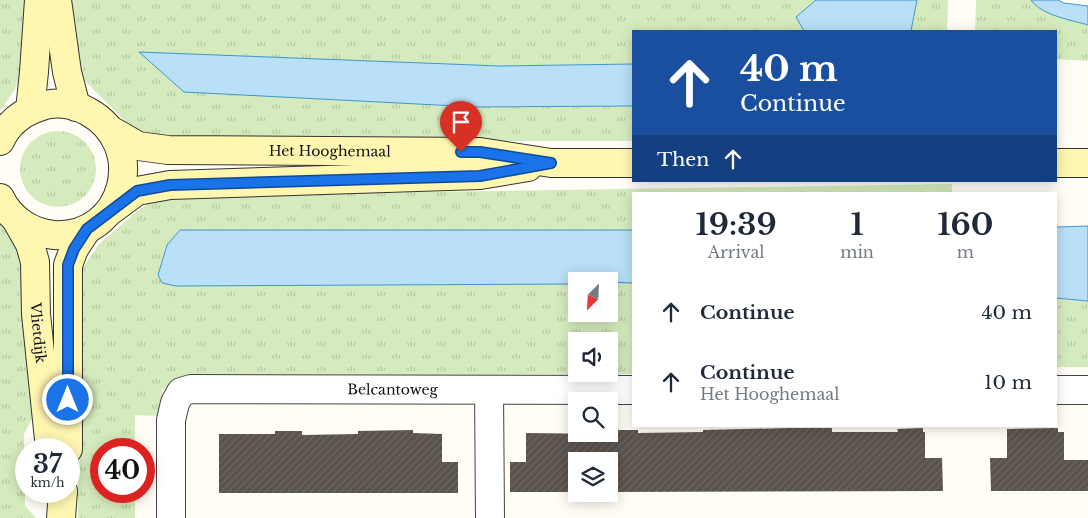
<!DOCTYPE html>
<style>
:root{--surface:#fff;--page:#f6f6f7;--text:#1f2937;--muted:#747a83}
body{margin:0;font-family:"Libre Baskerville",serif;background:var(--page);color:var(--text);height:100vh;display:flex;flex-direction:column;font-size:19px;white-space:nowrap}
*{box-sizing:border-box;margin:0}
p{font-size:16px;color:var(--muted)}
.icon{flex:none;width:28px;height:28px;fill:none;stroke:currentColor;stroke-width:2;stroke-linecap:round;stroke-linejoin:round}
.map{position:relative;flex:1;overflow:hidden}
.drawer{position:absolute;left:632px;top:192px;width:425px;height:235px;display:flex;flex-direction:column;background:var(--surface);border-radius:0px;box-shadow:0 2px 12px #0003}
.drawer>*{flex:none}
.guide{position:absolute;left:632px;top:30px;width:425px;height:152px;border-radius:0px;box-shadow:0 2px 12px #0003;background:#1a4fa0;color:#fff;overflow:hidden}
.needle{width:32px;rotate:204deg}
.buttons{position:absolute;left:568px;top:272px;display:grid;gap:10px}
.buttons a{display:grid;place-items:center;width:50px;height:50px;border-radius:0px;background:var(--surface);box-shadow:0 2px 12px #0003;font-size:25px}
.speed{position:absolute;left:15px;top:438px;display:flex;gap:10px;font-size:25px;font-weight:700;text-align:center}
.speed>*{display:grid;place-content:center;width:65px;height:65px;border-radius:50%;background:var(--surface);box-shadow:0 2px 12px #0003;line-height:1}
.speed small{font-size:12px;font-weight:400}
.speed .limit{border:8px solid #d22;background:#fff;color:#111}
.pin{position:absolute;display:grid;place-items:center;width:42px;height:42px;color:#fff;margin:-51px -21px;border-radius:50% 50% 50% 0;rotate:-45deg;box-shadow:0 0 5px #0007}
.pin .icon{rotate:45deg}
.me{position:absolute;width:55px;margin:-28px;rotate:0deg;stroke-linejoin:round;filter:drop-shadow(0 0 4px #0008)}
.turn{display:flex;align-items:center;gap:18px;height:105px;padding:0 25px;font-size:22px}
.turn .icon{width:65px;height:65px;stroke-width:2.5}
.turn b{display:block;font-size:35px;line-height:42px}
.then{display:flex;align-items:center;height:48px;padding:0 25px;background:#0003;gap:10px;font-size:19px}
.eta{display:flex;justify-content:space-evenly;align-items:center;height:85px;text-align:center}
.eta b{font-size:30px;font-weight:700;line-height:35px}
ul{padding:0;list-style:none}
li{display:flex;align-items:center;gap:15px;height:70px;padding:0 25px}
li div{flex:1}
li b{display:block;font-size:19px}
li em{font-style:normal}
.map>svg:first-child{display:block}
.grass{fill:url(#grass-tufts);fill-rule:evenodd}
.water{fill:#b9e0f7;stroke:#3f96cf}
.building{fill:url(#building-hatch)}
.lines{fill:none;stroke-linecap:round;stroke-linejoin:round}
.street-casing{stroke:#444;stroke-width:30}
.secondary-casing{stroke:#333;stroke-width:30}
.street{stroke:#fff;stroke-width:28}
.secondary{stroke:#fff6b0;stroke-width:28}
.route-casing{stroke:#114b97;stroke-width:12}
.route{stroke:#1a73e8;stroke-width:9}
.labels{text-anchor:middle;stroke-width:5;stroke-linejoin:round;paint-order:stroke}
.street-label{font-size:14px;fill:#111;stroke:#fff}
</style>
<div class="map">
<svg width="1088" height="518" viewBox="0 0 1088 518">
<defs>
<pattern id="grass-tufts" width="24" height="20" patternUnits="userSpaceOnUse" patternTransform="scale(1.25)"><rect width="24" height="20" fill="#d5ebbd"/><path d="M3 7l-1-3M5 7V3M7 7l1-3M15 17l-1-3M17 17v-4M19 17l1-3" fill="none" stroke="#b6c8a1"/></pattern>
<pattern id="building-hatch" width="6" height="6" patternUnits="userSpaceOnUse" patternTransform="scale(1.25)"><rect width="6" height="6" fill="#5a524d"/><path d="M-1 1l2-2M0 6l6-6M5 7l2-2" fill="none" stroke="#6d6662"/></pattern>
</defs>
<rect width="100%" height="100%" fill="#fffdf5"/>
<!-- grass -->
<path class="grass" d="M0 0H27L26 58 15 89 0 111Z
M68 0H816L796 17 804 31H634V64L500 66 140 53 476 107 634 106V141H161L144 135 128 124 80 76Z
M917 0H948L947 31H911Z
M976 0H1031C1042 15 1071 20 1088 25V61L1056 59V31H975Z
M20 169a38 38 0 1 1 76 0a38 38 0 1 1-76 0Z
M952 184V194H634V374L183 377 163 389 158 416 135 415V449H101V491H135V518H78V275L98 245 135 213 159 196ZM576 281H609V314H576ZM576 341H609V374H576Z
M0 223 14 240 22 263 38 408 24 434 25 506 36 518H0Z
M1056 298 1088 301V367H1056Z"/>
<!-- water -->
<path class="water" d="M816 0H917L911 31H804L796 17Z
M1031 0H1058L1064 3 1088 6V25C1071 20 1041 15 1031 0Z
M139 52 500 66 634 64V106L476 107 184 92Z
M1088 226V301L1056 298V227Z
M180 230H634V283L576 281V284L176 286 162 283 158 275 167 245Z"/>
<!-- building -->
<path class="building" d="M789 428H832V432H898L897 429 923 428V432H925V458H942L943 491 609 492V461H576V492H510V462H526V433L609 434V430H638V433L703 432V430Z
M1058 428V432H1064V460H1088V491H991L990 458H1007V429Z
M413 430V433L442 434V462H458V493H219V434H275V431H302V435L358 434V431Z"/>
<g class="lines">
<!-- street casing -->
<g class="street-casing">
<g id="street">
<path d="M489 390 490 518"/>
<path d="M1056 390H1088"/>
<path id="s1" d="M171 518V420L175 403 181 392 191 389 634 390"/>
</g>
</g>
<!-- secondary casing -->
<g class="secondary-casing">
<g id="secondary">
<path d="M57 0 67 72 76 107"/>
<path d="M30 110 34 72 39 0"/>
<path id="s2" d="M112 131 138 146 168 150 480 152 551 163H634"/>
<path d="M0 141C8 123 21 113 39 107 54 101 73 103 87 111 150 145 125 239 54 235 31 233 10 219 0 198"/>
<path d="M1056 163H1088"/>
<path d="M110 211 137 191 170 185 480 175 528 167"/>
<path id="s3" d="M17 221 30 244 35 262 36 314 50 449"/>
<path d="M68 449V265L74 249 87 229"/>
<path d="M61 518 63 491"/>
</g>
</g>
<!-- street -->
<use href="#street" class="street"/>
<!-- secondary -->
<use href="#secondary" class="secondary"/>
</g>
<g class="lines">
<!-- route casing -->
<g class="route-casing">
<path id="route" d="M68 400V265L74 249 87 229 137 191 170 185 480 176 551 163 480 152H461"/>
</g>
<!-- route -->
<use href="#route" class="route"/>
</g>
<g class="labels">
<!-- street labels -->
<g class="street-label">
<text dy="5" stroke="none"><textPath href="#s2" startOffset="222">Het Hooghemaal</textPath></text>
<text dy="5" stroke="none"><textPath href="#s3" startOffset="116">Vlietdijk</textPath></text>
<text dy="5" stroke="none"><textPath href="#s1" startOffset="340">Belcantoweg</textPath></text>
</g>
</g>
</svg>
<div class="buttons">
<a><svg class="needle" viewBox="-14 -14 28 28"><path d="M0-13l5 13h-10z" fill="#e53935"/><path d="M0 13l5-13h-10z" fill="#747a83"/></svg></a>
<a><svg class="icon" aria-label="sound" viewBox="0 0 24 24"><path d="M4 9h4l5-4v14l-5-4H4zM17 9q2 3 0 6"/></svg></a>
<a><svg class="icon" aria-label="search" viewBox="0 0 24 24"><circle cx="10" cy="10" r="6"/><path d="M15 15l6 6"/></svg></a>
<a><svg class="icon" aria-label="layers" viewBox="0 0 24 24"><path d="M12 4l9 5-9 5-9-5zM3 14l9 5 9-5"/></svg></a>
</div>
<div class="speed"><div>37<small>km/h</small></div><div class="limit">40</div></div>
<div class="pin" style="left:461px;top:152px;background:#d93025"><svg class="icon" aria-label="arrive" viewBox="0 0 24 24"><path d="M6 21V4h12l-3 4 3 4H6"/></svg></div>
<svg class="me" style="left:68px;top:400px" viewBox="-20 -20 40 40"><circle r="17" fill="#1a73e8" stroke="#fff" stroke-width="3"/><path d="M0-11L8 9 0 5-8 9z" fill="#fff"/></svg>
<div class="guide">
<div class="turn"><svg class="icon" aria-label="ahead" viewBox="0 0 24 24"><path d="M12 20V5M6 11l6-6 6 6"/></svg><div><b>40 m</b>Continue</div></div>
<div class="then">Then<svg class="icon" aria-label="ahead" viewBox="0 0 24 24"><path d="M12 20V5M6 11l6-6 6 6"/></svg></div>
</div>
<section class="drawer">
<div class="eta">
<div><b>19:39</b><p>Arrival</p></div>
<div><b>1</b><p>min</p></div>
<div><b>160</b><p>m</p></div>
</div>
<ul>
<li><svg class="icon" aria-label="ahead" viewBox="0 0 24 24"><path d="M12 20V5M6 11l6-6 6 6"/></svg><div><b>Continue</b></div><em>40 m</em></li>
<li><svg class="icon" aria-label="ahead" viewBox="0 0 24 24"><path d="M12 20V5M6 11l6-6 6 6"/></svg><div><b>Continue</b><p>Het Hooghemaal</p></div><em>10 m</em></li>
</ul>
</section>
</div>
